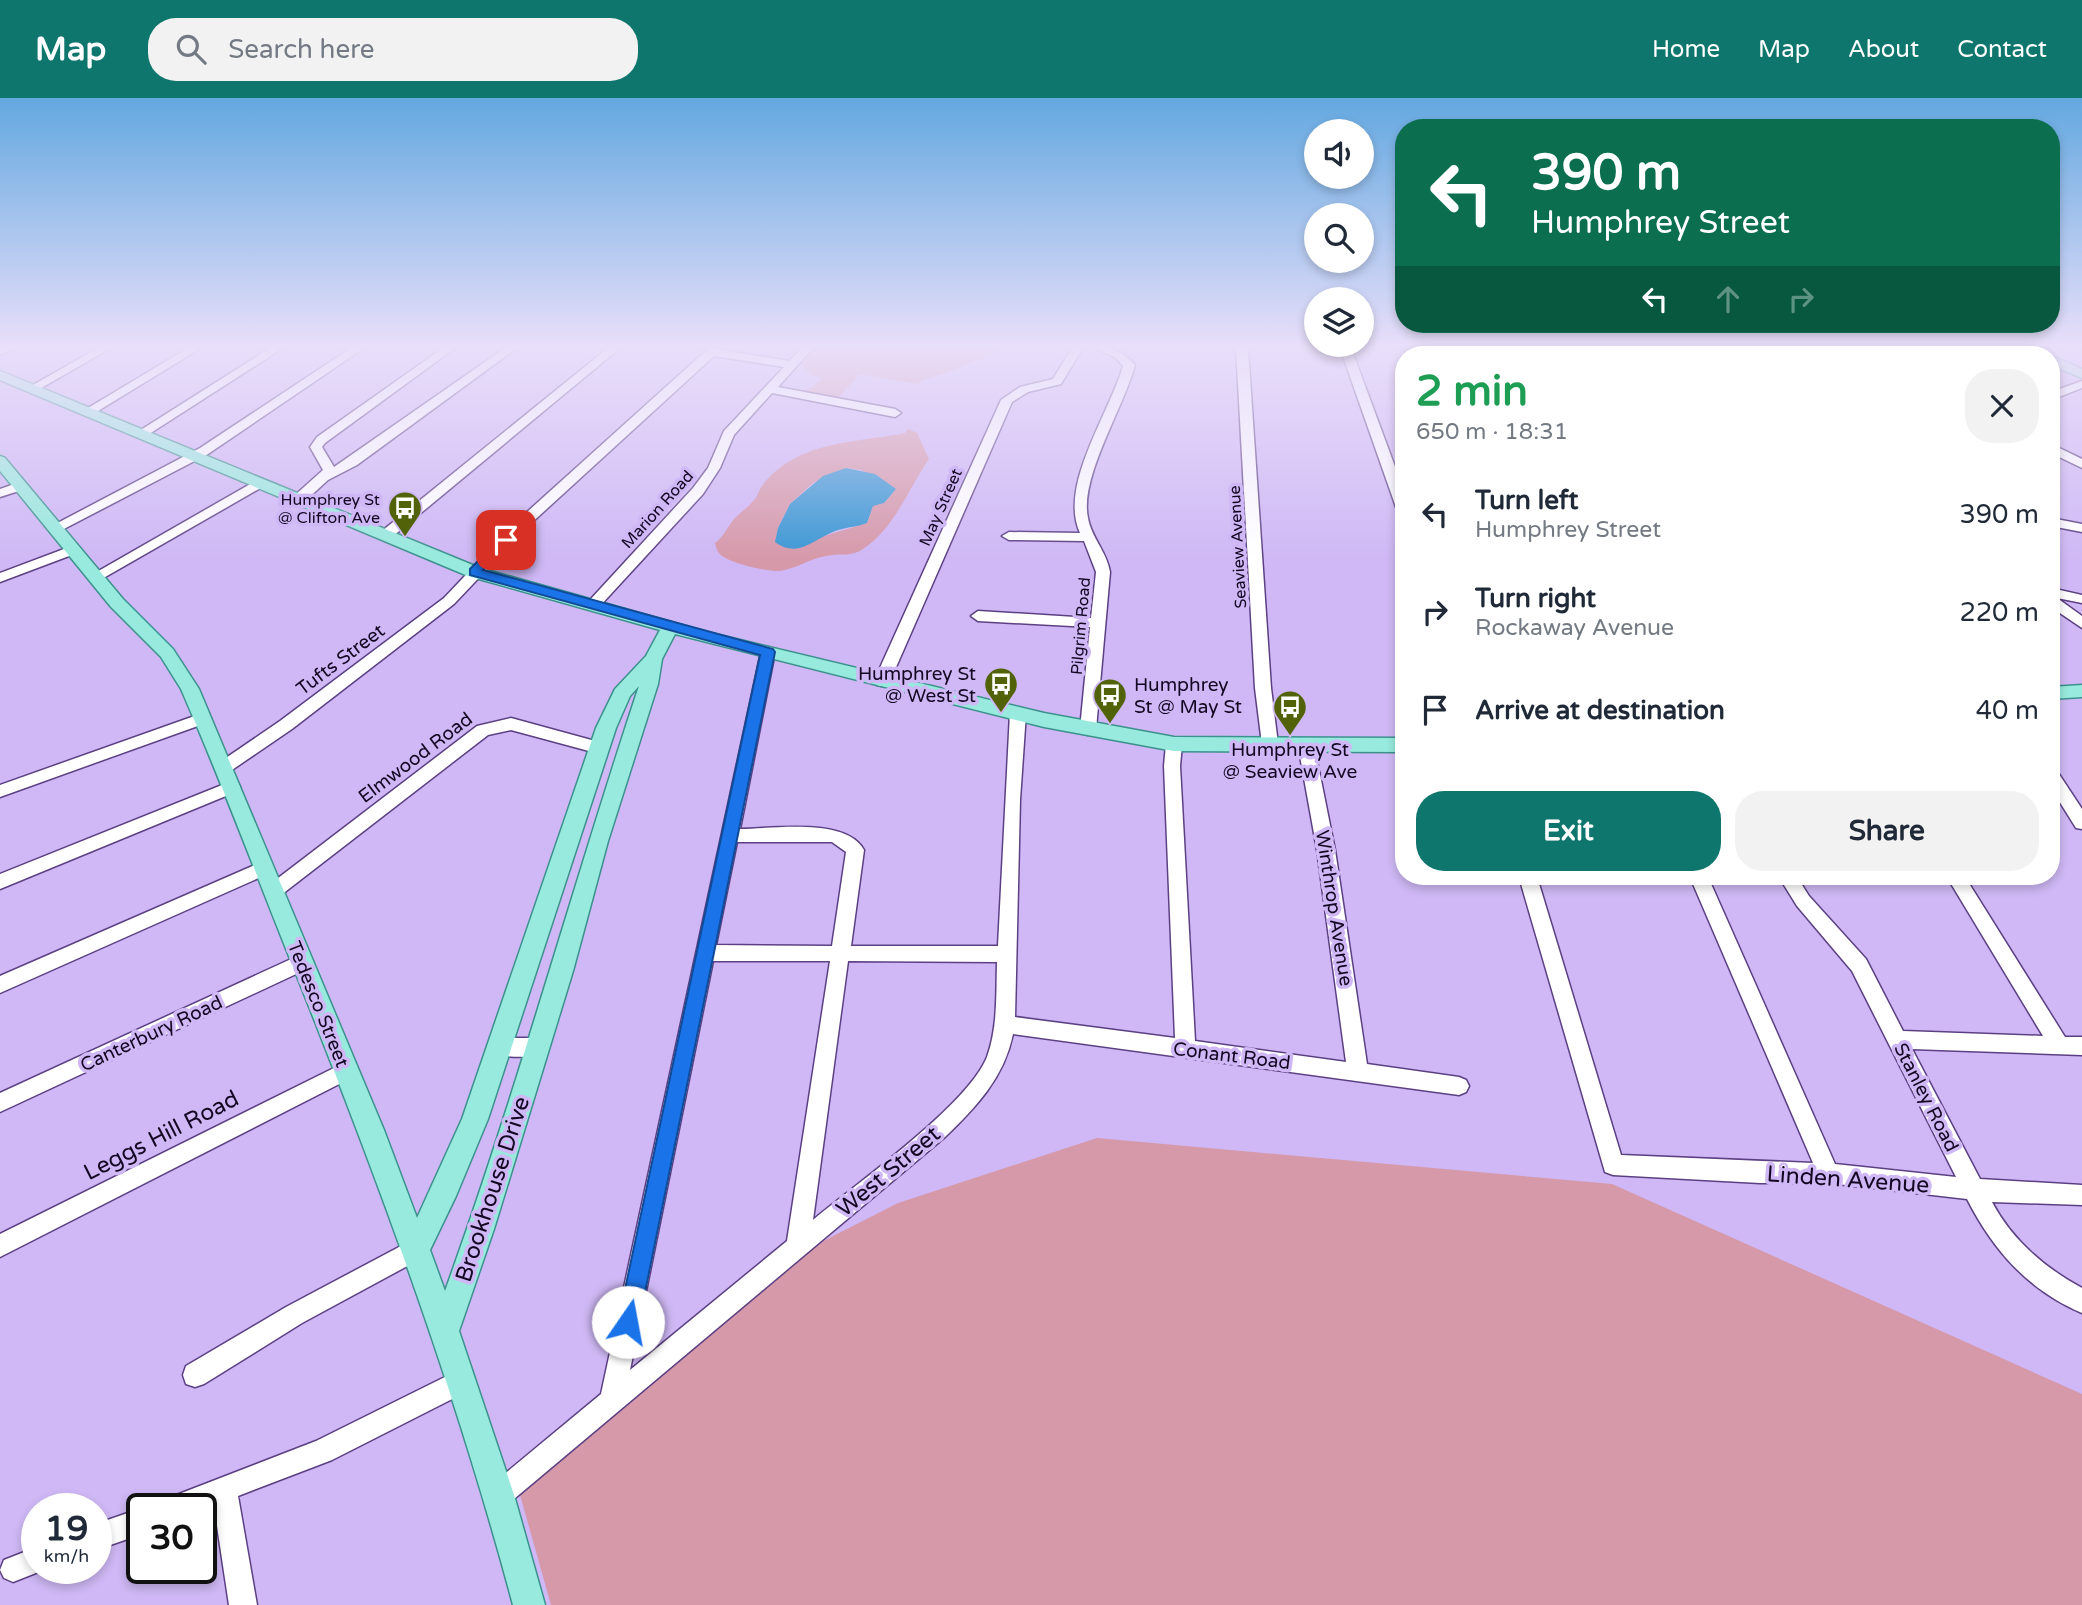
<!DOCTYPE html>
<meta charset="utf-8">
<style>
:root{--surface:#fff;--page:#f2f2f3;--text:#1f2937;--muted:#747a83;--accent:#0f766e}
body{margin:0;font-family:"Varela Round",sans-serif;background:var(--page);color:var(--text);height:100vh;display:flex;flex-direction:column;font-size:26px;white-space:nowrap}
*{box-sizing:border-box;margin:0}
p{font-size:23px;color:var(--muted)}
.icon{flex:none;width:38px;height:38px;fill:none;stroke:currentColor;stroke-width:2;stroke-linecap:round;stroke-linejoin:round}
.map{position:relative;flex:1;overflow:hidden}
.side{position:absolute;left:1395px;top:248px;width:665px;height:539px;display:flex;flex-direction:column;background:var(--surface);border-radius:28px;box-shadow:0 4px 10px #0003}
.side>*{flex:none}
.hud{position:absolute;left:1395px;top:21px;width:665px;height:214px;border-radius:28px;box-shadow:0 4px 10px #0003;background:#0b6e4f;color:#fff;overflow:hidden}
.buttons{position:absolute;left:1304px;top:21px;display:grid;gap:14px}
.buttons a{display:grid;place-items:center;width:70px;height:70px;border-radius:50%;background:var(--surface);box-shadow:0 4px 10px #0003;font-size:35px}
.speed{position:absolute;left:21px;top:1395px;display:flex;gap:14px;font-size:35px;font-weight:700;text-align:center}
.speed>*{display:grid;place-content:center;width:91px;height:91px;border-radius:50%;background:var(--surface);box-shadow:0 4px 10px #0003;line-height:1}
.speed small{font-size:18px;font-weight:400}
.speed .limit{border:4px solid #111;border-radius:10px;background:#fff;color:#111}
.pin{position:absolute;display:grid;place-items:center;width:60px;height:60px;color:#fff;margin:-30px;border-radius:14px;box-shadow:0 4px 10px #0006}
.me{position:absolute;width:77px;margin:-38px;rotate:12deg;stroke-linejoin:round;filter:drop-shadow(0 0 5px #0008)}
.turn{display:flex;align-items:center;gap:24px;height:147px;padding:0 21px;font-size:32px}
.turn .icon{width:91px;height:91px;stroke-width:2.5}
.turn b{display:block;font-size:49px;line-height:60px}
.lanes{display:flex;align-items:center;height:66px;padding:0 21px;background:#0003;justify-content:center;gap:35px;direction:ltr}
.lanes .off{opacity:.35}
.round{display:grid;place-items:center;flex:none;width:74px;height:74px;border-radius:28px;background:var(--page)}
.headline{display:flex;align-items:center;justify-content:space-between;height:119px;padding:0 21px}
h1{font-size:42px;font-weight:700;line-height:52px;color:#1e9e55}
.cta{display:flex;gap:14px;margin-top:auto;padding:14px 21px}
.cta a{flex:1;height:80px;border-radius:28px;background:var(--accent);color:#fff;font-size:28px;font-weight:700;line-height:80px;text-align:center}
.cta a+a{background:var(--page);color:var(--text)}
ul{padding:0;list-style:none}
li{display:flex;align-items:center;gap:21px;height:98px;padding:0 21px}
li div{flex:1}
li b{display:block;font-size:26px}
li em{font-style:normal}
header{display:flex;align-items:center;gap:42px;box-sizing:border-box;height:98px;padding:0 35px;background:var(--accent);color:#fff}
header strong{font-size:33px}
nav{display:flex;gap:38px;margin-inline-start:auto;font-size:24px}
.search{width:490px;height:63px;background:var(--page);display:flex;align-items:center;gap:18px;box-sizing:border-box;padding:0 24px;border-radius:28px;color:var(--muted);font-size:26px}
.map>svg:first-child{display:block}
.green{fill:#d699aa;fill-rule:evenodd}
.water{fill:#3b97d3}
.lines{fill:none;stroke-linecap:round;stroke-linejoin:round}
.minor-casing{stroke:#5c4083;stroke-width:3}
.major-casing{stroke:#3c918d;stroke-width:3}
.minor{fill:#fff;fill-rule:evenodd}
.major{fill:#97eadd;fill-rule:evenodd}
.route{fill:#1a73e8;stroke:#114b97;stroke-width:2}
.labels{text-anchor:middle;stroke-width:7;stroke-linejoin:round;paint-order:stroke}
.far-poi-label{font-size:16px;fill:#130722;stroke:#cfb8f5;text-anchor:end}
.far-street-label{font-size:16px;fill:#130722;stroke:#cfb8f5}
.street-label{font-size:19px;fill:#130722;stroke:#cfb8f5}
.poi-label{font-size:19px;fill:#130722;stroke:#cfb8f5;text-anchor:end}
.near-street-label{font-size:23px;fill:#130722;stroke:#cfb8f5}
</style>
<header>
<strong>Map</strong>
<div class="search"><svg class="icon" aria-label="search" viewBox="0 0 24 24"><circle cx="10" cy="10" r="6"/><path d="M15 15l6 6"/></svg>Search here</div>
<nav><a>Home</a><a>Map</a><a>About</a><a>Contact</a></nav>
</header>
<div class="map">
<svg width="2082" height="1507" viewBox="0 0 2082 1507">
<rect width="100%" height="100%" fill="#cfb8f5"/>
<!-- green -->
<path class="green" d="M811 250H1004L947 275 921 282 918 286 860 276 837 301 801 293 811 290 822 280 810 276 801 266Z
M908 331 917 335 929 361C909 390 894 431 863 451 852 459 839 455 826 458 811 460 796 471 780 473 768 474 727 465 719 455 717 453 716 449 715 445 723 439 725 433 731 425 737 416 748 410 754 402 758 398 759 392 762 388 797 342 856 345 905 335ZM846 370 861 372 896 391 884 405 873 407 867 425 824 438 778 430 790 406 813 385Z
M1097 1040 1612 1086 2082 1296V1507H551L520 1397 792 1159 898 1105Z"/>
<!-- water -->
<path class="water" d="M846 370 875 376 896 391 884 405 873 408 867 425C857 429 846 429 835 433 814 441 798 461 775 444L778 430 790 406 823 378Z"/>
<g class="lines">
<!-- minor casing -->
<g class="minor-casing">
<path id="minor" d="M0 250H14L0 257Z
M98 250H111L36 293 26 291Z
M188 250H201L93 316 83 313Z
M270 250H283L146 338 136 335Z
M351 250H364L208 356 60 433H50L48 430 200 350Z
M443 250H455L325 345 322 349 334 369 505 250H517L357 367 328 382 304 404H294V398L323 372 310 349 317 339Z
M608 250H620L392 439H382V433Z
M709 250 789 263 802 250H813L778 289 895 311 901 315 895 319 772 295 734 337 720 370 703 396 599 509H589L587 506 589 503 693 390 708 370 724 333 784 269 714 258 527 429 454 506 292 631 229 674H217L215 670 217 666 280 623 444 500 517 423Z
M1072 250H1083L1061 286 1028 294 1012 304 890 583 882 588 877 587 874 583 1001 302 1020 289 1053 281Z
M1095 250C1112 250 1123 253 1135 267 1124 309 1079 380 1088 420 1091 439 1107 454 1110 474L1096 631 1088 637 1080 631 1090 529 978 523 971 518 978 513 1091 520 1096 474 1084 443 1009 442 1002 438 1009 434 1080 435C1058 387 1110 315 1123 268L1116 260Z
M1236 250H1248L1271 590 1278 646 1270 652 1262 646 1255 590Z
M1340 250H1351L1404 393V416L1397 412Z
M1454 250H1465L1470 257H1459Z
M1551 250H1563L1571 257H1558Z
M1814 250H1830L1814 257H1798Z
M1840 250H1854L1866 257H1852Z
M2082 283V290L2051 302V294Z
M2051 346 2082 361V370L2051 355Z
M259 381 265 385 264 388 100 482 95 483 88 479Z
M20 384 25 385V391L0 399V391Z
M2051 420 2082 426V434L2051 428Z
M72 448 79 452 77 455 0 484V475Z
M2051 490 2082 497V505L2057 500 2082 518V530L2051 509Z
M768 549 775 554 740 731C773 731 846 719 864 752L851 848H998L1010 615 1012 611H1024L1026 615 1020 702 1015 919 1175 940 1164 668 1166 646 1174 640 1182 646 1180 668 1195 943 1346 964 1317 752 1298 647 1306 641 1314 647 1335 752 1367 966 1459 979 1466 982 1469 988 1466 994 1459 997 1013 936C1004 980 976 1009 945 1039L508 1406 499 1410 490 1406 486 1397 490 1388 601 1296 761 554ZM737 744H832L846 754 832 848 716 847ZM713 863H830L787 1143 630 1272ZM848 863 997 864C996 895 998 929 987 959 968 1007 856 1086 813 1122Z
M203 615 211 620 209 624 0 699V687Z
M511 620 606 646 608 650 600 656 511 632 488 637 281 797H269L266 792 269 787 477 628Z
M2051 671 2057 673 2082 711V731L2076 730 2051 690Z
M232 683 238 685 240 689 238 693 0 791V776Z
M264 763 270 765 273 770 270 775 0 895V878Z
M1519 779H1537L1621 1057 1813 1065 1690 779H1708L1835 1066 1956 1079 1852 873 1797 808 1779 779H1797L1809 798 1866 861 1903 933 2043 938 1947 779H1965L2065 939H2082V957L1912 951 1980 1081 2082 1087V1107L1992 1104C2012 1142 2045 1170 2082 1190V1215C2028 1192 1993 1152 1967 1101L1828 1085H1760L1613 1077 1605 1074Z
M302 856 309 858 311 864 309 870 0 1014V995Z
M500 940H538L545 943 548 949 545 955C531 960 507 960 493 955L490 949 493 943Z
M346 964 353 967 356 973 353 979 0 1159V1136Z
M416 1140 424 1143 427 1151 424 1159 302 1225 204 1286 195 1289 186 1286 183 1277 186 1268 286 1209Z
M461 1271 470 1274 473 1283 470 1292 332 1362 238 1398 257 1507H229L214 1408 201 1413V1410H162L166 1401 316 1343Z
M142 1410V1436L96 1452V1426Z
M37 1449V1470L46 1471 13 1484 4 1480 0 1472 4 1462Z"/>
</g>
<!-- major casing -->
<g class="major-casing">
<path id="major" d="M2016 250H2035L2046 257H2028Z
M2051 258 2082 271V280L2051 267Z
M0 273 480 470 703 533 1044 615 1174 639 1404 640V654L1174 653 1044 629 675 536 662 561 658 586 608 743 573 873 494 1131 459 1233 514 1397 545 1507H513C454 1286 375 1073 290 861 254 771 220 680 181 591L161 559 111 509 0 373V358L5 360 123 501 173 551 199 591 384 1032 417 1120 462 1021 596 630 615 591 646 558 660 532 468 478 0 282ZM639 588C572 789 517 994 445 1193L430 1152 456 1098 488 1021 616 630 630 598Z
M2082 587V599L2051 601V589Z"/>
</g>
<!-- minor -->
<use href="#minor" class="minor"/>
<!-- major -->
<use href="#major" class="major"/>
</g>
<!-- sky -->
<linearGradient id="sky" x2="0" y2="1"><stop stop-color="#63a8e0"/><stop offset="0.54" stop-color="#e9dffa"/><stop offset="1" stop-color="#e9dffa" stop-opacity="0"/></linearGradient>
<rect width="2082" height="461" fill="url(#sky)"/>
<!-- route -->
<path class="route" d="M506 438 512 442 483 472 773 551 775 554 639 1224 636 1231 628 1234 621 1231 618 1224 760 557 470 477V471L502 439Z"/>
<!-- icons -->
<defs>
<g id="bus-pin" transform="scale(1.75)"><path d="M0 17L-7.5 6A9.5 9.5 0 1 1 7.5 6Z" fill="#516209" stroke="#cfb8f5"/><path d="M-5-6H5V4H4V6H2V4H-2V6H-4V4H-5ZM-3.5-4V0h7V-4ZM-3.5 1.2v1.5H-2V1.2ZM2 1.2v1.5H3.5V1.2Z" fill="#fff"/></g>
</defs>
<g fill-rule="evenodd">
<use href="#bus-pin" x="405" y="410"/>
<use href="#bus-pin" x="1001" y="586"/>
<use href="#bus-pin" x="1110" y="597"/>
<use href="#bus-pin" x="1290" y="609"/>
</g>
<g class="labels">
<!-- far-poi labels -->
<g class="far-poi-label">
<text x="380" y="407">Humphrey St<tspan x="380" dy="18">@ Clifton Ave</tspan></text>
</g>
<!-- far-street labels -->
<g class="far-street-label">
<text transform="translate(940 409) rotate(-66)" y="6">May Street</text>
<text transform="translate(657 411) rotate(-48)" y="6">Marion Road</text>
<text transform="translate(1237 449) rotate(-93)" y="6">Seaview Avenue</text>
<text transform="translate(1080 528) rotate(-85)" y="6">Pilgrim Road</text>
</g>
<!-- street labels -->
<g class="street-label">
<text transform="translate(340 561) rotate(-37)" y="7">Tufts Street</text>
<text transform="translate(415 659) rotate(-37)" y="7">Elmwood Road</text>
<text transform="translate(1335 810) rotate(81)" y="7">Winthrop Avenue</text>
<text transform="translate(319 906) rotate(68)" y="7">Tedesco Street</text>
<text transform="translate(151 935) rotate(-25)" y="7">Canterbury Road</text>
<text transform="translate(1232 957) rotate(7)" y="7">Conant Road</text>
<text transform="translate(1927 999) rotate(63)" y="7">Stanley Road</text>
</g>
<!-- poi labels -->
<g class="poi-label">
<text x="976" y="582">Humphrey St<tspan x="976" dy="22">@ West St</tspan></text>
<text x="1134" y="593" text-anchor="start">Humphrey<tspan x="1134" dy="22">St @ May St</tspan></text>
<text x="1290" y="658" text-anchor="middle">Humphrey St<tspan x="1290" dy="22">@ Seaview Ave</tspan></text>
</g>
<!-- near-street labels -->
<g class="near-street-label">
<text transform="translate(161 1037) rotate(-27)" y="8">Leggs Hill Road</text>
<text transform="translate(888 1073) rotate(-40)" y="8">West Street</text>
<text transform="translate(1848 1081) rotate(4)" y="8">Linden Avenue</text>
<text transform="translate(492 1091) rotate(-72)" y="8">Brookhouse Drive</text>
</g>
</g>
</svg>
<div class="buttons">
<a><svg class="icon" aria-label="sound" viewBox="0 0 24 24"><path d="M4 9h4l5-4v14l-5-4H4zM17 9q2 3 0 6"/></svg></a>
<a><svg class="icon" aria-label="search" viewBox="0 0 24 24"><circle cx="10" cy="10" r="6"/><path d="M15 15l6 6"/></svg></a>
<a><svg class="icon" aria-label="layers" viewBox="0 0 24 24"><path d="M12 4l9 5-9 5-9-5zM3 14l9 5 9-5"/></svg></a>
</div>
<div class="speed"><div>19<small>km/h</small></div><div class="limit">30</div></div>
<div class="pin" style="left:506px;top:442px;background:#d93025"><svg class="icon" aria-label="arrive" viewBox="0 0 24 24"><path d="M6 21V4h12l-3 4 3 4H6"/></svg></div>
<svg class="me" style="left:628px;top:1224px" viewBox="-20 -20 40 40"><circle r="19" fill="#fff"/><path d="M0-13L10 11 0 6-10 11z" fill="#1a73e8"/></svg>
<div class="hud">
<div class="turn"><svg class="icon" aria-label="left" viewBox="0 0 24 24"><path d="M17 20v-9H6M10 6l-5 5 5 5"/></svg><div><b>390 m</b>Humphrey Street</div></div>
<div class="lanes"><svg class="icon" aria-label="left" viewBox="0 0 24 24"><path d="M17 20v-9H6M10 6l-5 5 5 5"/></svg><svg class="icon off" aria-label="ahead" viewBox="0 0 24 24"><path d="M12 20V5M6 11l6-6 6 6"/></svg><svg class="icon off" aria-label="right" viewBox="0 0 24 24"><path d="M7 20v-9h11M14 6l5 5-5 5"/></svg></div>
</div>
<section class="side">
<div class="headline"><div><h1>2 min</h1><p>650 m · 18:31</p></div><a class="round"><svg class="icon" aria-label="close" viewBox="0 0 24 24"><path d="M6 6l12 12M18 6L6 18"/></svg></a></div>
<ul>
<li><svg class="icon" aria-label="left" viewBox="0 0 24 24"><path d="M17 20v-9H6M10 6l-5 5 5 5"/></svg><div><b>Turn left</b><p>Humphrey Street</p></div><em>390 m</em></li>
<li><svg class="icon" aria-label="right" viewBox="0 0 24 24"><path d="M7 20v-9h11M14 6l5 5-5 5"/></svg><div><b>Turn right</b><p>Rockaway Avenue</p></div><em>220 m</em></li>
<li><svg class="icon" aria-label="arrive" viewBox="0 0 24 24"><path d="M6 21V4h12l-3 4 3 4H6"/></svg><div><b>Arrive at destination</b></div><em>40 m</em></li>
</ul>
<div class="cta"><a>Exit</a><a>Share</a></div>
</section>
</div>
